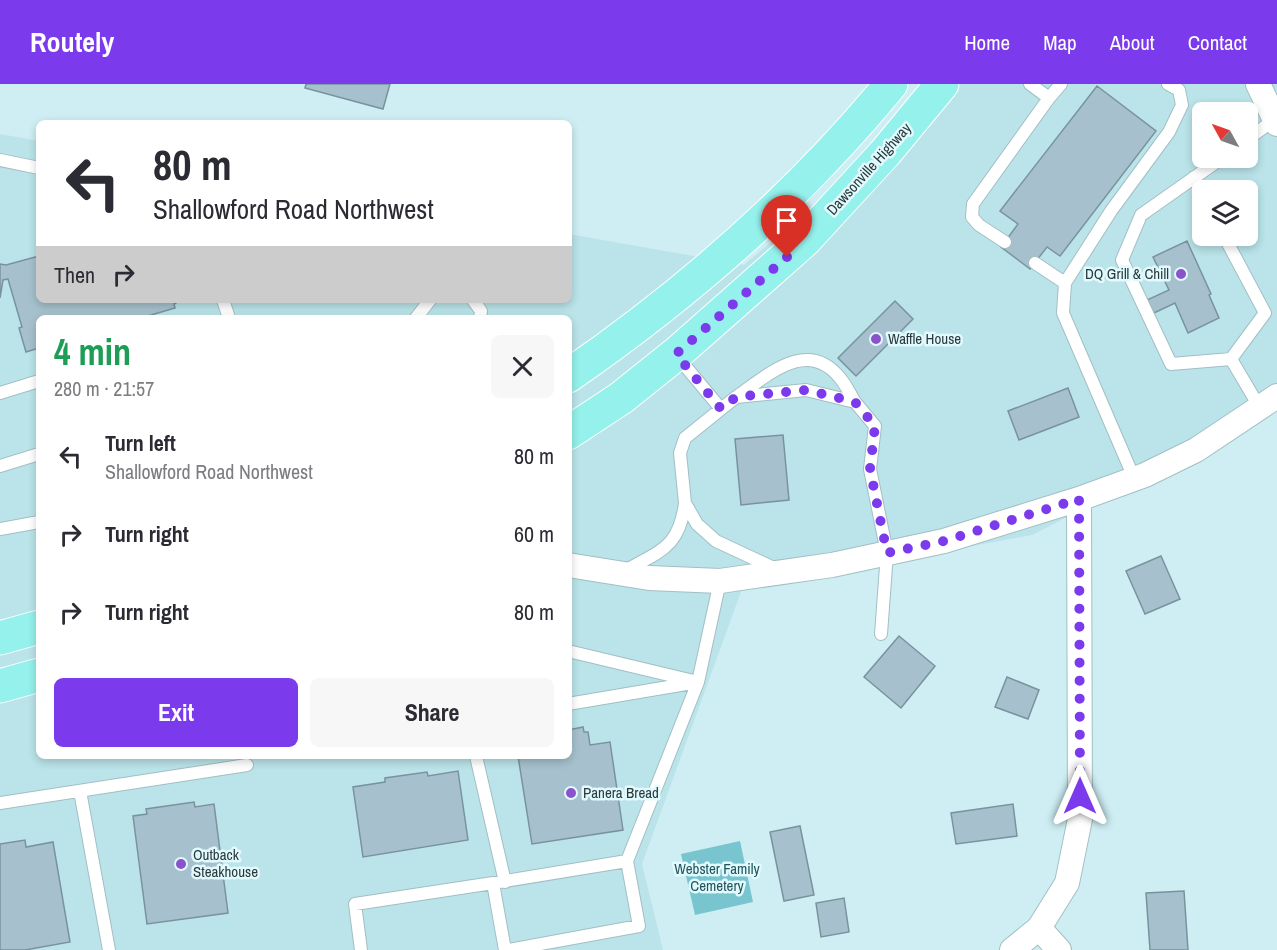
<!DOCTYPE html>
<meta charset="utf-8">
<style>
:root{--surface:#fff;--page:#f7f7f7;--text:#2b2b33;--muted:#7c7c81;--accent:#7c3aed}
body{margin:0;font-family:"Archivo Narrow",sans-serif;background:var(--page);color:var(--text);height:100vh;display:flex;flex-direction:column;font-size:22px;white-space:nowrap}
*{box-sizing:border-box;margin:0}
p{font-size:20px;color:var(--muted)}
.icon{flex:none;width:33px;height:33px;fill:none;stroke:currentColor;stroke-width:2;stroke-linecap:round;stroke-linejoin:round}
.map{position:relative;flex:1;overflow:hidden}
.drawer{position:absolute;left:36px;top:231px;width:536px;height:444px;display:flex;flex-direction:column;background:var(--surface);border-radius:9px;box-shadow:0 3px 9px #0003}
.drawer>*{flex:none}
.hud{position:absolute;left:36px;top:36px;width:536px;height:183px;border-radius:9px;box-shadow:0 3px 9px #0003;background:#fff;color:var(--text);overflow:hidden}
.needle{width:39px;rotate:310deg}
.tools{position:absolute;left:1192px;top:18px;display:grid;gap:12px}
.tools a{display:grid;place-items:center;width:66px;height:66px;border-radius:9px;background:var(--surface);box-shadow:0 3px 9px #0003;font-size:30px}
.pin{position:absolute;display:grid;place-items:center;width:51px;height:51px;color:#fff;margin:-62px -26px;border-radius:50% 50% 50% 0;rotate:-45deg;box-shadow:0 0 6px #0007}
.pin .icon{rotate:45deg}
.me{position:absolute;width:66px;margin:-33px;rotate:0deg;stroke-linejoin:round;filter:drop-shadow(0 0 4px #0008)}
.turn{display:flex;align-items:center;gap:21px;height:126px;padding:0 18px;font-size:27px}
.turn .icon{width:78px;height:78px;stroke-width:2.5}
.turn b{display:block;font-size:42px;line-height:51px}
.then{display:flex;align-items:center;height:57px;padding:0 18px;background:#0003;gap:12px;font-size:22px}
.round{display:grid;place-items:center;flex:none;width:63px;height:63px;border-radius:9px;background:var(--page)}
.head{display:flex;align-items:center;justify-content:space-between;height:102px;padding:0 18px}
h1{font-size:36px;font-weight:800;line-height:45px;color:#1e9e55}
.cta{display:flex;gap:12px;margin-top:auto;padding:12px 18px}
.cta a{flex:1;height:69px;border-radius:9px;background:var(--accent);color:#fff;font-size:24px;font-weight:800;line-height:69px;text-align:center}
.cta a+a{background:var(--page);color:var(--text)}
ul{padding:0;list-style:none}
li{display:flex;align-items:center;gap:18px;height:78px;padding:0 18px}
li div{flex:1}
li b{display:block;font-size:22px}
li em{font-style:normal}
header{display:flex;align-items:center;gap:36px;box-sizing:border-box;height:84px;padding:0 30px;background:var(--accent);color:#fff}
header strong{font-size:28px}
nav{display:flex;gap:33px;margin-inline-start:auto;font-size:21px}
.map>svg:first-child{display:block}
.built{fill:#bae4e9;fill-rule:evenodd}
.green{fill:#78c5d0}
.building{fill:#a6c1cd;stroke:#79939e;stroke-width:1.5}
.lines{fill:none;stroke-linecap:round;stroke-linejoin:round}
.service-casing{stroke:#a1bfc4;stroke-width:14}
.minor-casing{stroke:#a1bfc4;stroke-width:26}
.primary-casing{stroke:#fff;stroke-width:35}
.service{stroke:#fff;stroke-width:12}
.minor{stroke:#fff;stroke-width:24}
.primary{stroke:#95f1eb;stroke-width:33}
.route{stroke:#7c3aed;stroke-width:10;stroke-dasharray:0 18}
.poi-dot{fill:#8a53cb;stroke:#e0fafe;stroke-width:2}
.labels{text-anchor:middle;stroke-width:5;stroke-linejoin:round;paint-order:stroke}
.street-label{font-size:15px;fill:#2c383a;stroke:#e0fafe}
.poi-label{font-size:15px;fill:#2c383a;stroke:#e0fafe;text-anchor:start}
.park-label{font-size:15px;fill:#21545b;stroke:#e0fafe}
</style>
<header>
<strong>Routely</strong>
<nav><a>Home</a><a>Map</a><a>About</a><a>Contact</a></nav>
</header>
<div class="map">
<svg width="1277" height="866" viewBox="0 0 1277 866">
<rect width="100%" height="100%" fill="#ceeef3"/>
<!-- built -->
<path class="built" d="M927 0H1277V326L1032 451 742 505 642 780 663 866H0V50L39 57V216H568L569 150 744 181 852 89ZM1203 28H1248V74H1203ZM1203 106H1248V152H1203ZM39 234H568V672H39Z"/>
<!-- green -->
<path class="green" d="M740 757 753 818 695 831 681 770Z"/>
<!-- building -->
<path class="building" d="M306 0H390L383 25 305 4Z
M1097 2 1156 47 1060 172 1047 163 1030 185 1001 163 1018 140 1000 127Z
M1187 157 1211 210 1209 211 1219 234 1188 249 1175 219 1154 229 1147 216 1169 206 1153 173Z
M39 172V216H176V219L174 220 175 224 141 234H39V264L26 268 19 244 22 243 8 195 3 196 0 214V180L6 181Z
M895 217 913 235 856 292 838 274Z
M1068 304 1079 333 1019 356 1008 327Z
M783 351 789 416 741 421 735 355Z
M1161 472 1180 515 1145 530 1126 487Z
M899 552 935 582 901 624 864 593Z
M1007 593 1039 606 1028 635 995 623Z
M583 643 584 648H588L590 661 610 658 623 746 532 760 518 672H568V646Z
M458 687 468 756 363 773 353 703 385 698V694L427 688 428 692Z
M194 718 195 723 214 720 228 829 147 840 133 732 147 730 146 725Z
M1013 720 1017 752 956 760 951 729Z
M800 742 814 811 784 817 770 748Z
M25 756 26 763 53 758 70 858 25 866H0V760Z
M1184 807 1188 866H1150L1146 809Z
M844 814 849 848 821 853 816 819Z"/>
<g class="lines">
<!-- service casing -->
<g class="service-casing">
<path id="service" d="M1049 14 1061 0
M1248 55 1275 35
M1222 74 1141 131 1122 176 1171 280 1231 275 1260 324
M0 76 39 84
M1194 93 1203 111
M1224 152 1265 229 1231 275
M1005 158 979 141 972 133 973 120 1049 14 1030 0
M1035 179 1065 199 1111 127 1169 48 1182 21 1179 6 1168 0
M1065 199 1063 229 1134 394
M223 216 229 234
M473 216 481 227 480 234
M416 234 430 216
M676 271 721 325 736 313 806 306 855 318 875 342 870 385 887 469 881 550
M0 309 39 297
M739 311C769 290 808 254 840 294 846 301 850 310 855 318
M0 382 39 370
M685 419 680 369 685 354 721 325
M0 445 39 438
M625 487C661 466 679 464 685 419L697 440 716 457 776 485
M568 620 698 598 720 497
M476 672 505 798
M80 707 109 866
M0 719 247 681
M493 799 627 777 698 598 568 567
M361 866 355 820 493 799 505 866
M508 866 639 842 627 777"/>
</g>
<!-- minor casing -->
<g class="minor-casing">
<path id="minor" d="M1258 0 1277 40
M568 481 649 494 720 497 832 481 944 457 1079 415 1145 391 1196 366 1277 312
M1012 866 1039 844
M1059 866 1039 844 1067 799 1080 735 1079 415"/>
</g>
<!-- primary casing -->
<g class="primary-casing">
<path id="primary" d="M568 292C688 209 799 112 891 0
M568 349 621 314 676 270 804 157 885 69 942 0
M0 554 39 543
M0 602 39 591"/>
</g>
<!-- service -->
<use href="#service" class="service"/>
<!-- minor -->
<use href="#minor" class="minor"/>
<!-- primary -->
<use href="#primary" class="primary"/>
</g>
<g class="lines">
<!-- route -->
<path class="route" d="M787 173 676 270 721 325 736 313 806 306 855 318 875 342 870 385 887 469 944 457 1079 415 1080 712"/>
</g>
<!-- markers -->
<g class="poi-dot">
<circle cx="1181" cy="190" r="6"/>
<circle cx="876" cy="255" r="6"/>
<circle cx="571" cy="709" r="6"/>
<circle cx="181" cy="780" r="6"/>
</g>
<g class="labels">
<!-- street labels -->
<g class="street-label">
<text transform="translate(869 85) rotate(-48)" y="5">Dawsonville Highway</text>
</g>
<!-- poi labels -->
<g class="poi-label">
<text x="1169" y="195" text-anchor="end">DQ Grill &amp; Chill</text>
<text x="888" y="260">Waffle House</text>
<text x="583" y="714">Panera Bread</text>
<text x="193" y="776">Outback<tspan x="193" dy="17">Steakhouse</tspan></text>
</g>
<!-- park labels -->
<g class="park-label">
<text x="717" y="790">Webster Family<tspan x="717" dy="17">Cemetery</tspan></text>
</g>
</g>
</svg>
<div class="tools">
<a><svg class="needle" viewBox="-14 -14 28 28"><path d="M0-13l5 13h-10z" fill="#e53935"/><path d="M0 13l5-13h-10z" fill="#7c7c81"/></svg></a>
<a><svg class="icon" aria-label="layers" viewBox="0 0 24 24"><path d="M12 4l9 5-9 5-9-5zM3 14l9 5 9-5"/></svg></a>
</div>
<div class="pin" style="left:787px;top:173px;background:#d93025"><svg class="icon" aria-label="arrive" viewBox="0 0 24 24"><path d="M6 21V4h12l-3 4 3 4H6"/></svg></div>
<svg class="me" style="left:1080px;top:712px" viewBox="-20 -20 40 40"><path d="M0-17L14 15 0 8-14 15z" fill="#7c3aed" stroke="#fff" stroke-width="4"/></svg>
<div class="hud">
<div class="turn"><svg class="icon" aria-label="left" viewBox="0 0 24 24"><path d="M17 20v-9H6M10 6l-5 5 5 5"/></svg><div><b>80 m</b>Shallowford Road Northwest</div></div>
<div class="then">Then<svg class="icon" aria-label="right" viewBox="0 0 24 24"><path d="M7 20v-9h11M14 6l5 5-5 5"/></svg></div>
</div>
<section class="drawer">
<div class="head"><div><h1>4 min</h1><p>280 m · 21:57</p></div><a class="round"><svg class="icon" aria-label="close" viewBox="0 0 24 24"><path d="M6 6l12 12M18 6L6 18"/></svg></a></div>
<ul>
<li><svg class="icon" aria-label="left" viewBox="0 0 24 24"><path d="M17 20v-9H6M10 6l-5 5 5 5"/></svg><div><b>Turn left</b><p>Shallowford Road Northwest</p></div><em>80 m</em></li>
<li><svg class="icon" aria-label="right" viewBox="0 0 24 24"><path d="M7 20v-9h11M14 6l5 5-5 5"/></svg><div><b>Turn right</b></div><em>60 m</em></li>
<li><svg class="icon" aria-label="right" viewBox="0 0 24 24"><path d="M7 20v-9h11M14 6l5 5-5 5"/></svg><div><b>Turn right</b></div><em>80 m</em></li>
</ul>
<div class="cta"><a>Exit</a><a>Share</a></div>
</section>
</div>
